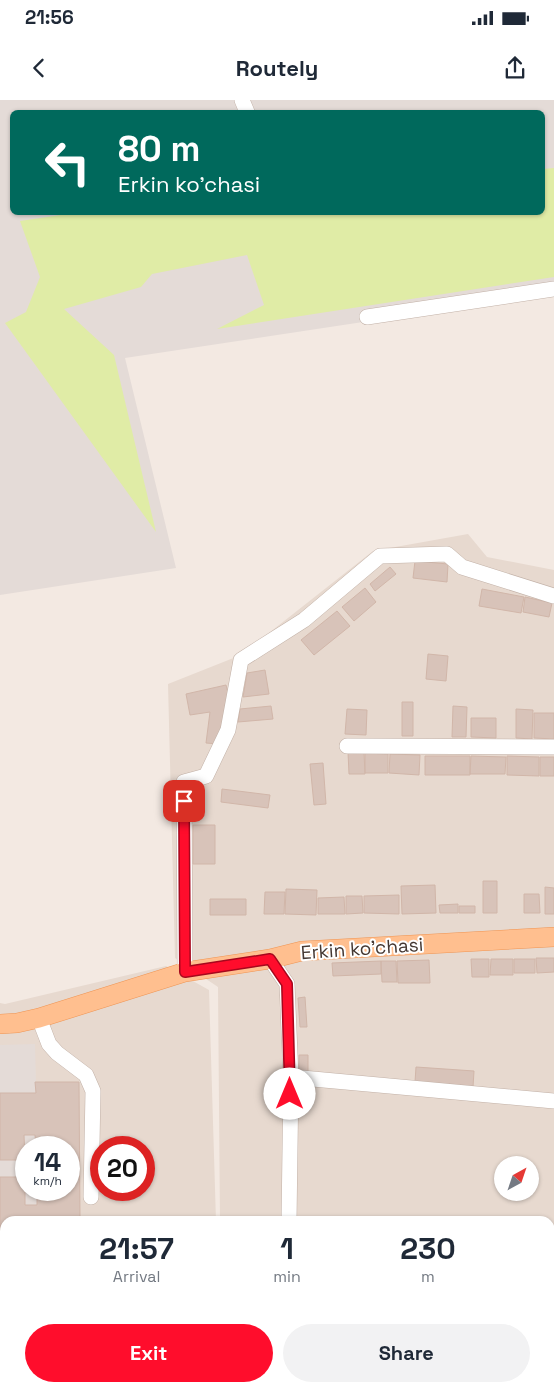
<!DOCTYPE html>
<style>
:root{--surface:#fff;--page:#f2f2f3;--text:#1f2937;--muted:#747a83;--accent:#ff0d2c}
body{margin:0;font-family:"Space Grotesk",sans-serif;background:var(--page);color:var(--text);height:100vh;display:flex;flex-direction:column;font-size:19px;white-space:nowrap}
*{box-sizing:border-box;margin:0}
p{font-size:16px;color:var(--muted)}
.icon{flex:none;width:28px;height:28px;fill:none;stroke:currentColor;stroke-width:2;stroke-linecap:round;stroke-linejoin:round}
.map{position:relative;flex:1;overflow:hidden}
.side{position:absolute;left:0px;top:1116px;width:555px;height:176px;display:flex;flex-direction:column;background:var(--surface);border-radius:15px 15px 0 0;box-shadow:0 1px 4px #0004}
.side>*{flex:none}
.top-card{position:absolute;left:10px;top:10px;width:535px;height:105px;border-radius:8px;box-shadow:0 1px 4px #0004;background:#00695c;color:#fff;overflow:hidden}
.needle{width:32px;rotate:40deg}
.tools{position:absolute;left:494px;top:1056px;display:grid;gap:10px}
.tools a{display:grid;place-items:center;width:45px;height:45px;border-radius:50%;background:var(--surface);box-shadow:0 1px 4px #0004;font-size:25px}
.speed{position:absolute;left:15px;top:1036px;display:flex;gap:10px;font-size:25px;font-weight:700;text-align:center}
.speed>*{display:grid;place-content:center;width:65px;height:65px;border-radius:50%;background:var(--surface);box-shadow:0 1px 4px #0004;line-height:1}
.speed small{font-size:12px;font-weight:400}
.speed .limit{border:8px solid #d22;background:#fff;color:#111}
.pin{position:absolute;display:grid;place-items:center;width:42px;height:42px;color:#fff;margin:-21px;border-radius:10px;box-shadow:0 2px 8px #0006}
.me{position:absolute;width:55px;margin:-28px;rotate:0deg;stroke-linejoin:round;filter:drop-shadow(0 0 4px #0008)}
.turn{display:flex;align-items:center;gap:18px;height:105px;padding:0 25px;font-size:22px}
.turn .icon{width:65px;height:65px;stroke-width:2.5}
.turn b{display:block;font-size:35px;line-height:42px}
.eta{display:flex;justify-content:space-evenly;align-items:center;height:85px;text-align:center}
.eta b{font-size:30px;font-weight:700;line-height:35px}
.cta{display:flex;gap:10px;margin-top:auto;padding:10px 25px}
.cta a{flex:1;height:58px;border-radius:30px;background:var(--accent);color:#fff;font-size:20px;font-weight:700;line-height:58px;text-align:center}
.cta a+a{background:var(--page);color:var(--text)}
.status{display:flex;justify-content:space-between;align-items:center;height:35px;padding:0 25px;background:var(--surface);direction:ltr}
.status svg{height:14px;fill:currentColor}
header{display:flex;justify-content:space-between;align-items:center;height:65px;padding:0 25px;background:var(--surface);font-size:22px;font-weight:700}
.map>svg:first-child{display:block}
.residential{fill:#e7d9cf;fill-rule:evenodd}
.industrial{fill:#e4dbd7;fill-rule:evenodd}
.green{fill:#e0eca6}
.building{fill:#d8c3b9;stroke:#d1b6a9}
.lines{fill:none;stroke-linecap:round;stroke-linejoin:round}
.minor-casing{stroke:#c2b1a7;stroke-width:16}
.major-casing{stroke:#ef9554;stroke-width:20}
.minor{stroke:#fff;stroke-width:15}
.major{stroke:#ffbf8f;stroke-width:19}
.route-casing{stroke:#a6081d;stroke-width:12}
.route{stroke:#ff0d2c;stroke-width:9}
.labels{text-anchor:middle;stroke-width:4;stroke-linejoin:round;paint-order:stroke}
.street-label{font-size:19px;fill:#453832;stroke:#fff}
</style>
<div class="status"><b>21:56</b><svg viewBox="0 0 49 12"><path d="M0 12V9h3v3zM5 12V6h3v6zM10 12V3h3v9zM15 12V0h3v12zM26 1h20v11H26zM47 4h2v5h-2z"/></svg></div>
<header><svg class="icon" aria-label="back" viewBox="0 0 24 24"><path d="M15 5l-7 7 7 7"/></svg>Routely<svg class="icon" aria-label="share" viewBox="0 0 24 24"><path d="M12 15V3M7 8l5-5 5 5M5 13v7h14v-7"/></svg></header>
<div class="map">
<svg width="554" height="1292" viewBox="0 0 554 1292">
<rect width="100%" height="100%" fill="#f3e9e2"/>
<!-- residential -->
<path class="residential" d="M468 434 487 457 554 470V1255L550 1254V1121H220L218 887 175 858 168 584 241 555 373 451ZM502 1065H530V1092H502Z
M166 866 209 890 216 1121H5V1288H220L221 1292H0V903L5 904ZM26 1048H69V1090H26ZM101 1048H144V1090H101Z"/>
<!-- industrial -->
<path class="industrial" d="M0 0H554V193L125 258 176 468 0 495ZM12 12H542V112H12Z
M35 944 36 982H79L80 1121H5L0 1140V945ZM26 1048H69V1090H26Z"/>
<!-- green -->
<path class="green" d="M554 68V177L217 229 264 205 247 155 152 174 141 187 64 209 114 255 156 432 5 223 26 212 40 177 20 121 81 112H542L543 69Z"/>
<!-- building -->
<path class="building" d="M415 461 448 464 447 482 413 478Z
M390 467 396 474 375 491 370 484Z
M365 488 376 502 354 521 342 507Z
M482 489 524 497 521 513 479 506Z
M525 497 552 503 549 517 523 512Z
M337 511 350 526 314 555 301 540Z
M428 554 448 556 446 581 426 579Z
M265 570 269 594 243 597 247 573Z
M226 585 230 601 219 644 206 643 210 612 190 615 186 594Z
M402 602H413V636H402Z
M271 606 273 619 238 622 240 609Z
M453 606 467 607 466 637H452Z
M347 609 367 610 366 635 345 634Z
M516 609 533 610 532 639 516 638Z
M534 613H554V639L534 638Z
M471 618H496V638L471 637Z
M348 652 364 653 365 674H349Z
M365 653 388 654V673H365Z
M390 654 420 655 419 675 389 673Z
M425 656H470V675H425Z
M471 656 506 657 505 674H470Z
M507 656 539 657V676L507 675Z
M540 657H554V676H540Z
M323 663 326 704 314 705 310 664Z
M222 689 270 695 268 708 221 702Z
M193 725H215V764H193Z
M483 781H497V813H483Z
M435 785 436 813 402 814 401 786Z
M545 787 554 788V814H545Z
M286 789 317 790 316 815 285 814Z
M265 792H285L284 814H264Z
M524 794H539L540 813H524Z
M399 795V814L364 813V796Z
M346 796H362L363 813 346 814Z
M344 797 345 814H318V798Z
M210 799H246V815H210Z
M458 804V813H440L439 805Z
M459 806H475V813H459Z
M536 858H554V872L537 873Z
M471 859H489V877H472Z
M491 859H513V875H490Z
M514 859H535V873H514Z
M429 860 430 883H398L397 861Z
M381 861V874L333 876 332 863Z
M381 861H396L397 882H382Z
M305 897 307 927H300L298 898Z
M299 955H308V972H299Z
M416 967 474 971 473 987 415 982Z
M35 982H79L80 1121H5V1140H0V1077H25V1105H37V1090H69V1077H70L69 1048H36L35 1035H24L25 1060H0V993H36Z"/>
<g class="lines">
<!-- minor casing -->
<g class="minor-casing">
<path id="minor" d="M242 0 247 12
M367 217 554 189
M347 646 554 647
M270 859 287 884 291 977 289 1121
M185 872 184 682 206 676 228 630 241 560 304 520 380 456 447 454 462 467 554 496
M39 918 49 944 57 953 86 975 93 991 91 1097
M291 977 554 1001
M0 1238 5 1236
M0 1279 5 1280"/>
</g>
<!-- major casing -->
<g class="major-casing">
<path id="major" d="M0 924 17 923 39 918 185 872 270 859 302 851 554 837"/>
</g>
<!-- minor -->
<use href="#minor" class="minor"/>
<!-- major -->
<use href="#major" class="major"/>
</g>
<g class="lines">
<!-- route casing -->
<g class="route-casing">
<path id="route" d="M184 701 185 872 270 859 287 884 290 994"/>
</g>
<!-- route -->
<use href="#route" class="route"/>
</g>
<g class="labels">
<!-- street labels -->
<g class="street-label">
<text transform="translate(362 848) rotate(-4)" y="7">Erkin ko'chasi</text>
</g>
</g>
</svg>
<div class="tools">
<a><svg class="needle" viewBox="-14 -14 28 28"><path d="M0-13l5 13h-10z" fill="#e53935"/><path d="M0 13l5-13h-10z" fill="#747a83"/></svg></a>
</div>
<div class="speed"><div>14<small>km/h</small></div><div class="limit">20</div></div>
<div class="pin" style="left:184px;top:701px;background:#d93025"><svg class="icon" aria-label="arrive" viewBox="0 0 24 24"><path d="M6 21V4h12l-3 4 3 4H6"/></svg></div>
<svg class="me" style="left:290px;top:994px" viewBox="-20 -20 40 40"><circle r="19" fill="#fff"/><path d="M0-13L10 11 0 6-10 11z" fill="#ff0d2c"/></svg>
<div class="top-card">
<div class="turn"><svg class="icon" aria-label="left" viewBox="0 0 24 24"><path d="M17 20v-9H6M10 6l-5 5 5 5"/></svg><div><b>80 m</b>Erkin ko'chasi</div></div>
</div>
<section class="side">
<div class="eta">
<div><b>21:57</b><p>Arrival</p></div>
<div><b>1</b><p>min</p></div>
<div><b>230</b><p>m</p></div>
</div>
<div class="cta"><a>Exit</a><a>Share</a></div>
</section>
</div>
